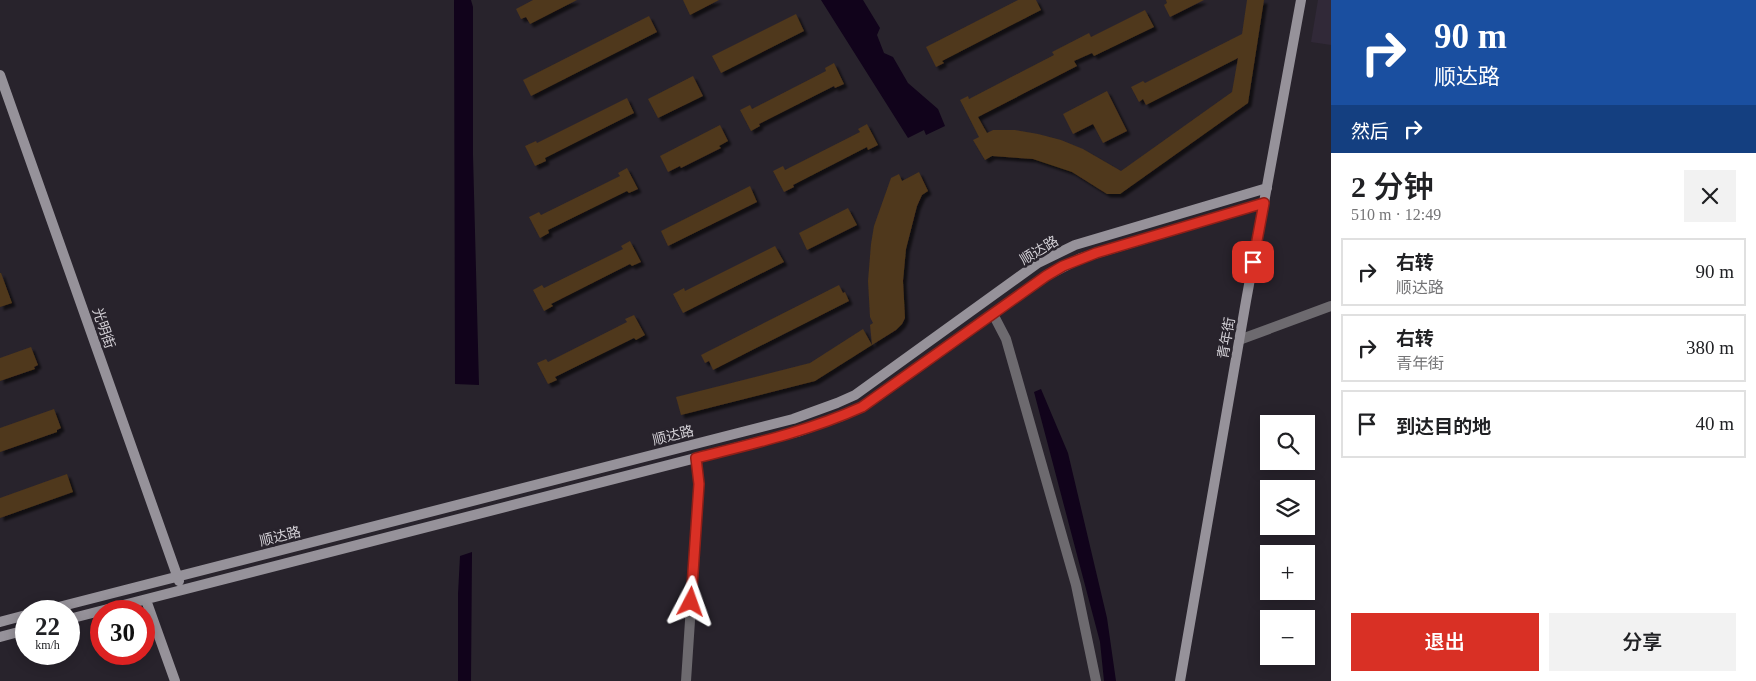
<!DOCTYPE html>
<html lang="zh">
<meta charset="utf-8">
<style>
:root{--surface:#fff;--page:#f2f2f2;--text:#202124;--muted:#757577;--line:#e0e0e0;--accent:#d93025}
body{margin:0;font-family:"Times New Roman","Noto Sans SC",serif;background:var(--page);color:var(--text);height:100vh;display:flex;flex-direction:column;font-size:19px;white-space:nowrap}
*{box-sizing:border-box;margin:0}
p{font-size:16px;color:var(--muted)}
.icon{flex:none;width:28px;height:28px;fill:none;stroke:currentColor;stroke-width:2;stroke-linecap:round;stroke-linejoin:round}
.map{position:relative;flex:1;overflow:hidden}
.side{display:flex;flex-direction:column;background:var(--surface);width:425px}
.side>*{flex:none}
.top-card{background:#1a4fa0;color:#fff;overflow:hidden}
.fabs{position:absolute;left:1260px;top:415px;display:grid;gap:10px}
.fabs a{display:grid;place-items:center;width:55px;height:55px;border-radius:0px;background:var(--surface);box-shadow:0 2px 12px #0003;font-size:25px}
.speed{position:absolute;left:15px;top:600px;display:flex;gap:10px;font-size:25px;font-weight:700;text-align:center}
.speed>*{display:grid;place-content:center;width:65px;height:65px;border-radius:50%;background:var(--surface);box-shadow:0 2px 12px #0003;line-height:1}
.speed small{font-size:12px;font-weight:400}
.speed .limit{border:8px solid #d22;background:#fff;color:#111}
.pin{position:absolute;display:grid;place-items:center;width:42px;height:42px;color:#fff;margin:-21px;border-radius:10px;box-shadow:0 2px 8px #0006}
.me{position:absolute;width:55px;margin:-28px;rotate:4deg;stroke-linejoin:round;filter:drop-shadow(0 0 4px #0008)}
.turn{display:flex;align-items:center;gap:18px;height:105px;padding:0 20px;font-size:22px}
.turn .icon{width:65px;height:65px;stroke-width:2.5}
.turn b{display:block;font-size:35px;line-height:42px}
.then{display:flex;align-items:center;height:48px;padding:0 20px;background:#0003;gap:10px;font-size:19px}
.round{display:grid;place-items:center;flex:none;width:52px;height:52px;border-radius:0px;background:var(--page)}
.headline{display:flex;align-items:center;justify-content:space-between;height:85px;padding:0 20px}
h1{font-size:30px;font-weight:600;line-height:38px}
.cta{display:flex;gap:10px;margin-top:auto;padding:10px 20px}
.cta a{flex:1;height:58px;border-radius:0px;background:var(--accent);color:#fff;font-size:20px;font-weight:600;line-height:58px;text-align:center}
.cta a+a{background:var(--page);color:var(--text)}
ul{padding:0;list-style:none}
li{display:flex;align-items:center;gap:15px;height:68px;margin:0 10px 8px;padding:0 10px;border:2px solid var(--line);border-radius:0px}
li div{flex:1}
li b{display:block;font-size:19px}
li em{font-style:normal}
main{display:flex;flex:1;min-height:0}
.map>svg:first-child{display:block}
.built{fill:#312938}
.water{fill:#11031b}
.building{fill:#4f371b;filter:url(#shadow)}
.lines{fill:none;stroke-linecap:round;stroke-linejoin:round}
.street{stroke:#6d6a6f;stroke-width:10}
.secondary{stroke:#96929a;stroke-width:10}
.route-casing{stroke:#8d1f18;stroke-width:12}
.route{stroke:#d93025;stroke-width:9}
.labels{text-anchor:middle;stroke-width:5;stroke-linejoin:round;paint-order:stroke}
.street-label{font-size:14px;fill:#d4d1d7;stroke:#28232c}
</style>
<main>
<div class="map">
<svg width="1331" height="681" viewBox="0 0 1331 681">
<defs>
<filter id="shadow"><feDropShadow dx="3.5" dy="3.5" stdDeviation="1" flood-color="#0009"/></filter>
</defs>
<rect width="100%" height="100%" fill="#28232c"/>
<!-- built -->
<path class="built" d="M1318 0H1331V45L1311 42Z"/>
<!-- water -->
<path class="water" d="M454 0H471L473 7V155L479 385 455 384Z
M821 0H863L880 28 877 35 884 53 893 57 908 83 938 109 945 126 926 135 924 130 908 138Z
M1041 389 1068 453 1107 618 1116 681H1104L1100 642 1034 392Z
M472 552 471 681H458V594L460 556Z"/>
<!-- building -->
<path class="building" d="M533 0H577L530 24 526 17 521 19 516 9Z
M683 0H719L690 15Z
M1018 0H1036L1041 10 942 61 944 63 936 67 926 47Z
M1166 0H1204L1170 17 1164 5 1167 3Z
M1247 0H1264L1248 103 1120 194H1107L1072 172 1033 159 992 156 985 160 973 140 979 137 960 100 968 96 969 99 1054 55 1052 52 1089 33 1091 37 1145 10 1154 27 1094 56 1092 53 1074 61 1077 66 978 117 987 133 993 130H1015L1038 134 1061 140 1083 149 1121 171 1232 92 1238 58 1146 105 1143 99 1139 102 1131 87 1143 81 1145 83 1242 34Z
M796 14 804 31 721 73 712 56Z
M649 16 657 32 531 96 523 80Z
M834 63 844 84 835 88 834 86 759 124 760 126 751 131 740 110 750 105 752 109 826 71 825 68Z
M693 76 703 96 658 118 648 99Z
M1107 91 1127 131 1103 143 1093 124 1073 134 1063 114Z
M627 98 634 113 545 158 546 161 535 166 525 146 536 141 537 143Z
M867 124 878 145 868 150 867 147 793 185 794 187 784 192 773 171 783 166 785 170 860 132 858 129Z
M720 125 728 141 719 146 721 148 681 168 680 166 668 172 660 156Z
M627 168 638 189 629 193 627 191 548 230 549 233 540 238 529 217 539 212 541 215 620 176 618 173Z
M919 172 928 191 922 195 917 206 906 249 903 281 905 318 902 324 896 330 872 345 870 325 873 323 870 317 868 281 871 244 874 226 891 178 899 174 902 181Z
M750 186 757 202 668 246 661 231Z
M848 208 857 225 807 250 799 233Z
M630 241 641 262 632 266 630 264 551 304 553 306 544 311 533 290 542 285 544 288 623 249 621 246Z
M775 246 784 262 683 313 673 294 684 288 685 291Z
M0 273H1L12 303 0 307Z
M839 285 843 293 845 292 849 301 713 370 709 361 705 363 701 355Z
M634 315 645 335 636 340 634 338 555 377 557 380 548 384 537 363 546 359 548 362 627 322 625 319Z
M863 329 872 345 815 381 681 415 676 397 810 363Z
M31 347 38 365 34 367 35 369 0 381V358Z
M54 409 61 428 57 430V432L0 452V428Z
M67 474 73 492 0 518V498Z"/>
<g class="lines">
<!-- street -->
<path class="street" d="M993 314 1006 339 1076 585 1096 681
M1239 340 1331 306
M686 681 699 485 696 459"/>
<!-- secondary -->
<path class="secondary" d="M0 75 179 581
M146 600 175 681
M43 611 793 419 837 403 855 395 1038 263 1075 245 1267 188
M69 619 797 432 842 416 862 407 1046 276 1081 258 1264 203
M0 622 26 615
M0 637 26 630
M1180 681 1246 301 1301 0"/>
</g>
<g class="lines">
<!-- route casing -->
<g class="route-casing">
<path id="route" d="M691 602 699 484 696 458C752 444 809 431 862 407L1046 276 1063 266 1096 253 1264 203 1253 262"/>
</g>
<!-- route -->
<use href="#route" class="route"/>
</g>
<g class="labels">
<!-- street labels -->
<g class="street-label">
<text transform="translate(1039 250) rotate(-31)" y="5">顺达路</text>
<text transform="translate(104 328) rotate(71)" y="5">光明街</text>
<text transform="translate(1226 338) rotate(-80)" y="5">青年街</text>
<text transform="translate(673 435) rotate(-14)" y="5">顺达路</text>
<text transform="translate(280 536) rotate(-14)" y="5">顺达路</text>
</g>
</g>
</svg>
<div class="fabs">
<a><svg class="icon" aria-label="search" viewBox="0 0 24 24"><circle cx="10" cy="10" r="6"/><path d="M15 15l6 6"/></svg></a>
<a><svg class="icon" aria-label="layers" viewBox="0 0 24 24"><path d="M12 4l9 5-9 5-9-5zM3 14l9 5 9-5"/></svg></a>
<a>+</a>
<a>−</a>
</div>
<div class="speed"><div>22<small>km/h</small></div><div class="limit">30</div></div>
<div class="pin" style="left:1253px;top:262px;background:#d93025"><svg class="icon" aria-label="arrive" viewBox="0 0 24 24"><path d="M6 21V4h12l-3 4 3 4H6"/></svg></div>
<svg class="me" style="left:691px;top:602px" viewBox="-20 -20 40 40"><path d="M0-17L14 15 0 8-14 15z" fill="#d93025" stroke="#fff" stroke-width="4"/></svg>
</div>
<section class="side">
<div class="top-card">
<div class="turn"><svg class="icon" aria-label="right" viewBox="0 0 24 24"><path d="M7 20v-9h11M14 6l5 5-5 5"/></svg><div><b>90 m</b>顺达路</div></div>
<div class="then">然后<svg class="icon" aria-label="right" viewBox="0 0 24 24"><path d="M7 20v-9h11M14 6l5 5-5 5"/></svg></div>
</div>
<div class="headline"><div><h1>2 分钟</h1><p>510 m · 12:49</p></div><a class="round"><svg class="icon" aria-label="close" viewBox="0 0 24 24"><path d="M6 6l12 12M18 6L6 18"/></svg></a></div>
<ul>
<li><svg class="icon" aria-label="right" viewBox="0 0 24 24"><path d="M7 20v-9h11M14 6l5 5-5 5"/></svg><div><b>右转</b><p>顺达路</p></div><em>90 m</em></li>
<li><svg class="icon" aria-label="right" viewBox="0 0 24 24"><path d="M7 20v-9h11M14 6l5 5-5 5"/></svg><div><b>右转</b><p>青年街</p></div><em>380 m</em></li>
<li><svg class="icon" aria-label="arrive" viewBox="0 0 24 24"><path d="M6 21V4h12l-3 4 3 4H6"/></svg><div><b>到达目的地</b></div><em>40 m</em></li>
</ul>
<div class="cta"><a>退出</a><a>分享</a></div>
</section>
</main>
